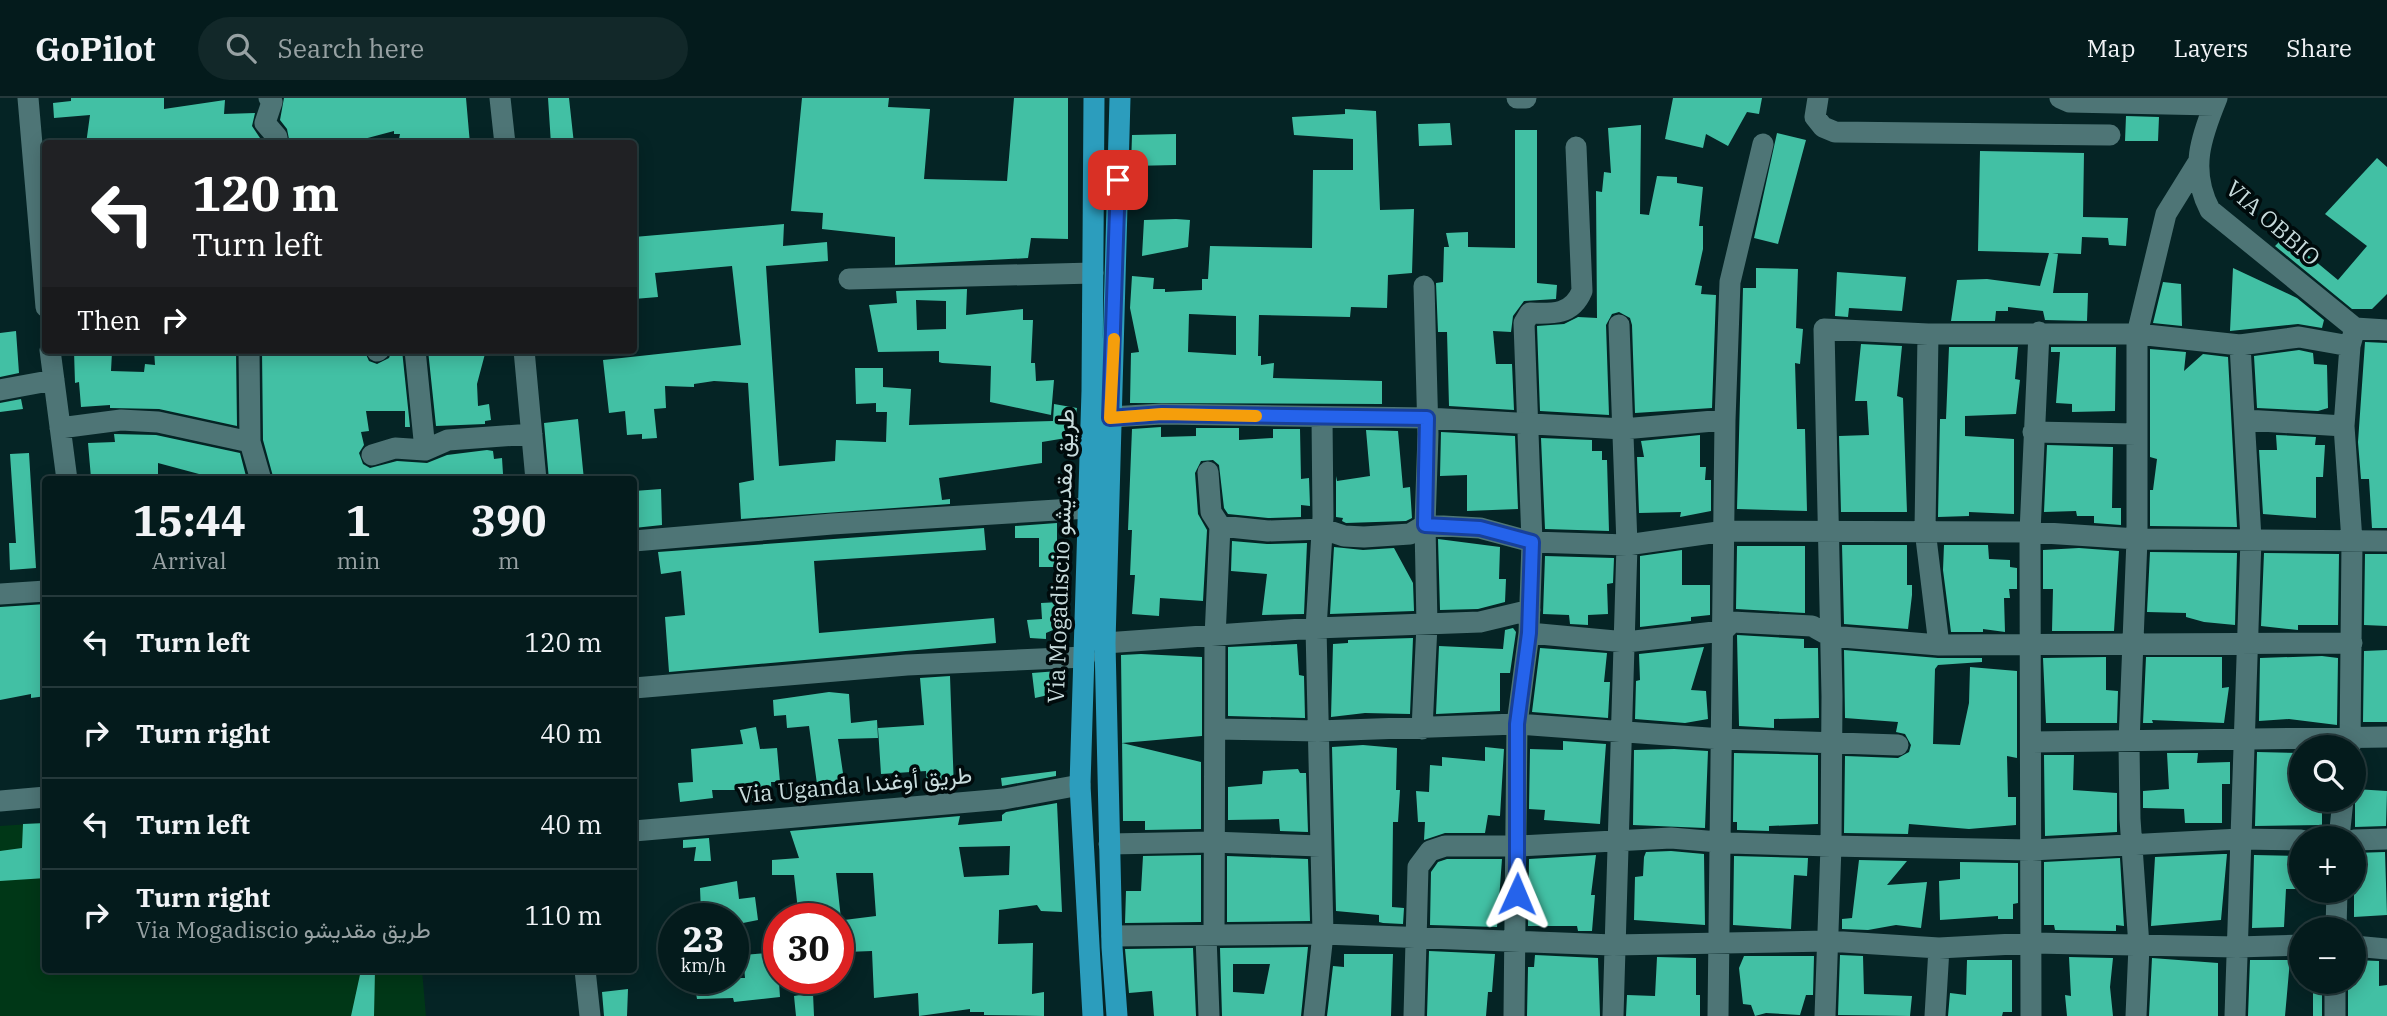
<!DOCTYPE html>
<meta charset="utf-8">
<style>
:root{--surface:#041b1c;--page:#122829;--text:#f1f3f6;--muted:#97a1a3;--line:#25393b}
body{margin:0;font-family:"IBM Plex Serif",Vazirmatn,serif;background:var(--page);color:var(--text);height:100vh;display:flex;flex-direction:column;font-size:26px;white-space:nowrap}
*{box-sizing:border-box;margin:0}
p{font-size:23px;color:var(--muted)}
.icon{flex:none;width:38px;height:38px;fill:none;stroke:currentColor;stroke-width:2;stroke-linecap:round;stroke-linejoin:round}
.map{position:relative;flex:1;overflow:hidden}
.side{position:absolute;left:42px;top:378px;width:595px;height:497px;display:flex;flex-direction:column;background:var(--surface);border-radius:7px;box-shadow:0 4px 18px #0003,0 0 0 2px var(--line)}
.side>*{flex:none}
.top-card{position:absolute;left:42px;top:42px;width:595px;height:214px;border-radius:7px;box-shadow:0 4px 18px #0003,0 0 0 2px var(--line);background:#202124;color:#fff;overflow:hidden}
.buttons{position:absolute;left:2289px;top:637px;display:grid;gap:14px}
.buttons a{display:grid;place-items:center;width:77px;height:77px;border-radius:50%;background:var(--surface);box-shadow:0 4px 18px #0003,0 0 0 2px var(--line);font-size:35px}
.speed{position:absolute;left:658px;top:805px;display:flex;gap:14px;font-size:35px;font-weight:700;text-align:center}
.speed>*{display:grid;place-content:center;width:91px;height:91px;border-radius:50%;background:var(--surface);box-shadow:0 4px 18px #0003,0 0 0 2px var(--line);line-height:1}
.speed small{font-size:18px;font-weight:400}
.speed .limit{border:10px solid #d22;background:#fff;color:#111}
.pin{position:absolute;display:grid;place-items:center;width:60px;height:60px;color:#fff;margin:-30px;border-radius:14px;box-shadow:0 4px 10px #0006}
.me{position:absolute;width:77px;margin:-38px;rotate:1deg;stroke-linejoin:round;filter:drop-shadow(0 0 5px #0008)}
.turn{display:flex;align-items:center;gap:24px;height:147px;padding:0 35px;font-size:32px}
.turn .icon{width:91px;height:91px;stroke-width:2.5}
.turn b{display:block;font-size:49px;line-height:60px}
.then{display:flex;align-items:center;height:66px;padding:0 35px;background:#0003;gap:14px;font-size:26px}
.eta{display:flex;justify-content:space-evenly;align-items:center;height:119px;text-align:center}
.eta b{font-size:42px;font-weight:700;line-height:49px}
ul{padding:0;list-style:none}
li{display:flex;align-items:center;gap:21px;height:91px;padding:0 35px;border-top:2px solid var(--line)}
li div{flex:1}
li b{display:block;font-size:26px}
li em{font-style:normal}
header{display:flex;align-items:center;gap:42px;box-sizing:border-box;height:98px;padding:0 35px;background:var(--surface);border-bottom:2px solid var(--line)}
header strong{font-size:33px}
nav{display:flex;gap:38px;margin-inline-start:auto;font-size:24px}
.search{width:490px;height:63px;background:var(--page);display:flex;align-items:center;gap:18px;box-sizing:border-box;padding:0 24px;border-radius:38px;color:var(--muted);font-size:26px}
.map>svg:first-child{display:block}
.green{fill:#003717}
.building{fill:#42c0a4;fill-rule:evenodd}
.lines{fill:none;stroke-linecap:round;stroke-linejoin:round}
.minor{stroke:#4e7576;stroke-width:21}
.highway{stroke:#2c9dbd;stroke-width:21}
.route-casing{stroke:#184099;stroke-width:18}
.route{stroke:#2563eb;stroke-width:12}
.slow{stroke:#f59e0b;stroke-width:12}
.labels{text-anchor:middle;stroke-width:7;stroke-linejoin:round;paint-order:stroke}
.street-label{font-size:23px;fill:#c7dbdc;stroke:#000b0c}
</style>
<header>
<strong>GoPilot</strong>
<div class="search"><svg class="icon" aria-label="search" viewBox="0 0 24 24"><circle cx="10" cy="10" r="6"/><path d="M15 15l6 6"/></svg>Search here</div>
<nav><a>Map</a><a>Layers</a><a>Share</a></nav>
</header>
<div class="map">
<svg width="2387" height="918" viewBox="0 0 2387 918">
<rect width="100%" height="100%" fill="#052425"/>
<!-- green -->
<path class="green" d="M45 725 46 872H422L426 918H0V728Z"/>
<!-- building -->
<path class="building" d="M71 0H164V11L225 2 224 16 255 15 252 28 264 46 253 41 222 40 223 46H86L90 17 54 20 53 5 71 3Z
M284 0H466L470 46H450V41L398 46 400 36H394V33L345 46H290L287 31 280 22Z
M548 0H569L574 46H551Z
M802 0H889L888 9 930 11 924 81 1007 83 1014 0H1068V141L1031 140 1028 160 895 167V139L822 131 823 115 791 113Z
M1673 0H1762L1759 16 1747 14 1728 48 1706 36 1703 50 1665 41Z
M1345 11 1376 13 1380 112 1414 111 1412 175 1388 177 1387 210 1351 209 1350 219 1259 217 1258 258H1261V267L1274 265 1273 280 1382 283V306L1130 305 1131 255 1139 254 1130 210 1132 178 1154 180 1153 191H1165V194L1202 192V181H1208L1210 148 1312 150 1313 72H1353V41L1294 37 1292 19 1345 16ZM1189 216 1236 218V257L1188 254Z
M2126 18 2159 19 2158 43H2125Z
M1450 25 1452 47 1419 48 1418 26Z
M1641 27 1640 116 1649 117 1657 78 1677 79V85L1703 89 1699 128H1703V151L1695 187 1702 188 1701 196 1716 197 1712 310 1635 315 1632 227 1630 220 1619 214 1612 216 1606 227 1609 317 1540 313 1537 228 1564 226 1578 219 1597 220 1596 93 1602 94 1604 74 1611 75 1608 30Z
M1515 32H1537V185L1557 187 1556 201 1524 203 1513 218 1511 234 1493 233 1496 266H1512L1514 312 1449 308 1447 234H1438L1436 185 1443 184 1444 149H1449L1446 135 1468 134V149L1515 150Z
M1777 35 1806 42 1778 146 1754 140Z
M1176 36V67L1131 68 1132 37Z
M1980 53 2084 55 2083 119 2128 120 2126 148 2109 147 2108 140 2082 139 2081 156 2052 155 2058 156 2053 195H2088L2087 223 2045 222 2043 213 2008 209V213H1996L1995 223H1951L1957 182 1987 181 2040 188 2049 155 1978 153Z
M2377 60 2387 69V196L2372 211H2352L2275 148 2285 138 2338 182 2367 148 2325 116Z
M1176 121 1190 122 1188 149 1142 158 1144 122Z
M784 126 783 148 827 144 828 163 766 168 779 368 835 363 836 342 886 344 887 314H876V305L856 306 855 270H883V289L911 291 909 327 1053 323 1054 306 1077 310 1072 339 1042 344V365L939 380 942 402 950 401V406L741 421 739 385 754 382 748 285 714 283 694 286V289L665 288 666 310 654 311 657 340 642 341V336L627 337 625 313 609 315 603 262 741 247 732 168 655 175 658 199 634 201V139Z
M1756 170 1798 171 1796 230 1803 231 1800 266 1795 265 1797 331H1805L1807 413 1737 411 1743 190H1756Z
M2233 170 2297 200 2324 222 2322 230 2298 226 2230 233Z
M1837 174 1906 179 1902 213 1849 210 1848 219 1835 218Z
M2163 184 2181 186 2182 228 2153 225Z
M967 191 966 217 1023 211V222H1033L1031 265H1035L1036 283 1054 282 1051 317 990 304 991 268 942 265 939 264V253L878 254 869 207 897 205 896 193ZM916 202 946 203V231L917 232Z
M16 233 19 275 0 279V235Z
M2365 244 2387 245V430H2372L2369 381H2361L2358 344Z
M1861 246 1902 248 1897 298 1903 300 1907 414H1841L1839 338 1869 337 1867 303H1855Z
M1949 249H2018L2015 281 2020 282 2016 316 1965 318V338L2014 341V416L1969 414V418L1938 419 1940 321H1946Z
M2051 249H2116L2115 313 2072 314V306L2056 305 2060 254H2051Z
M2150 251 2186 254 2184 273 2203 256 2228 259 2237 429 2150 428V392H2153L2157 361 2150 359Z
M91 252 112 254 111 273 144 274 145 266 155 267 154 252H236L237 328 159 311 110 310V307L81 309 79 284 75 285 74 253Z
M262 252H364L369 263 377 266 389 260 392 252H402L410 329H405V313H366L369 333 361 334 364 347 359 355 363 366 370 370 397 363 427 365 447 357 487 352 493 353 494 361 502 360 503 376 492 377 493 382H274L263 342Z
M428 252H486L477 286 478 308 489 306 491 322 485 323V326L436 328Z
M2299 252 2313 255 2314 266 2327 267 2328 310 2318 313 2257 310 2254 258Z
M21 301 23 311 0 314V305Z
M578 321 584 382H549L544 325Z
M1161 329V339L1196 338V330H1239V342L1273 340V331H1300L1301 381 1309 380 1310 408 1301 407V419L1268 420 1228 416 1224 410 1219 367 1213 362 1201 363 1195 375 1198 416 1207 432 1203 503 1160 500 1159 518 1132 516 1135 477H1130L1132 432H1128L1132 331Z
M1366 332 1398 333 1403 390 1410 389 1412 420 1406 423 1346 425 1342 423 1343 420 1336 419V378L1337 383 1370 378Z
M1441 334 1515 338 1518 411 1467 413V377L1440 378Z
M114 336 156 337 240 355 247 382H200L199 376 158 365V382H138V376L91 380 88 345 115 344Z
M1700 337V369H1706L1705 382H1711V413L1680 419 1681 414 1639 415 1637 359H1644L1641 343Z
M2276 337 2316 339 2315 347H2325L2323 379H2316V420L2263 416 2259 352H2277Z
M1541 340 1592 342V353H1602V362H1607L1609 433 1545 431Z
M2047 347 2113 349 2112 410H2121V427L2094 425V418H2077L2076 413 2044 414Z
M29 355 36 470 10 472 9 445H16L10 356Z
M661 391 662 427 634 430V393Z
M1057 425V469H1039V440H1015V428Z
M984 430 986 452 814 463 819 535 994 520 996 545 669 574 665 519 685 517 681 473 661 476 658 454Z
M1438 441 1500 449 1499 481H1506L1505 504 1478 511 1440 512Z
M1232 443 1267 446 1307 445 1304 516 1262 517 1267 476 1231 473Z
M1842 447H1907V487H1912V497L1908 531 1844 526Z
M1944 447H1988L1989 461 2010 462V469L2017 470V491H2009L2010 500H2004L2005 534 1983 531V534H1951L1943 472Z
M1737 448H1805V515L1736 511Z
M1334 449 1363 452 1394 450 1413 485 1414 513 1330 516Z
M2079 450 2119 453 2114 533H2052L2053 491H2043V452Z
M1682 452V487H1710V517L1691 519V523L1640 529V458Z
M2150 454 2237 455 2235 527 2204 524 2186 519V515L2147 514Z
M2264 455 2339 456 2338 527H2298V532L2261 528Z
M2365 456H2387V528L2364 527Z
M1545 458 1614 460 1613 485 1607 486 1608 516 1588 517V527L1570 526 1569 517 1543 516Z
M1060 504 1059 520 1072 519V524L1046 535V541L1030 540 1027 522 1042 521 1041 505Z
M46 506V598L31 600V596L0 602V509Z
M1513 530 1516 534 1510 575H1500V613L1436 616 1439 548 1503 551 1505 532Z
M1737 537 1804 541V550H1818L1819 620 1774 621V630L1739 628Z
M1413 540 1410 616 1365 615 1331 619 1333 546 1348 545V542Z
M1297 546 1299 577 1304 578 1305 620 1228 618V549Z
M1704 549 1691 592 1706 593 1708 621 1685 625 1635 621 1636 583 1640 582 1639 556Z
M1540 550 1607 555 1604 584H1610L1608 620 1532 614Z
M1844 552 1938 560H1982V564L1938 567 1935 571 1933 646 1960 647 1969 605 1970 569 2017 573V660L2007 658 2008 699H2016V727L1969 731 1909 726 1908 736 1844 735 1845 658 1898 660 1909 654 1911 647 1905 636 1896 634 1898 624 1845 620Z
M2387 552V624H2363L2364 553Z
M1141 556 1202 559V638L1122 645 1201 664V731L1145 732V723H1123L1121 557Z
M2322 558 2338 560 2337 627 2289 621 2259 623 2260 560Z
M2106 559V592L2118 593 2117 625H2046L2043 560Z
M2146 559H2222V590L2229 589 2224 625 2152 622 2153 625H2143Z
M1058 573 1057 595 1035 600 1032 575Z
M950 578 954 692 927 695 926 673 881 676 878 630 924 627 920 580Z
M829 594 849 596 851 625 877 622 878 640 838 641 844 682 817 686 809 628 787 630 786 617 774 618 773 602Z
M756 629 760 651 777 650 780 684H771L772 704 744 705V692H712L713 700 680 704 678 685 693 684 691 651 743 646 740 632Z
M1563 643 1606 646 1600 726 1544 722 1545 712 1529 711 1530 651 1563 652Z
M1363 647 1397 650 1396 692H1400L1398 724H1393L1392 809 1404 810 1403 826 1383 825 1379 824V817L1336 813 1332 649Z
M1485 649 1504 651 1500 718 1488 717 1485 735H1445L1424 742 1425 724H1418L1416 693 1429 694 1430 667 1442 668V659L1485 663Z
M1674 651 1708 653 1705 730 1633 727 1634 652Z
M2257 654 2301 655V702L2322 703V727L2255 728Z
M1734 655 1818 657V726L1769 728V733L1737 732V724H1733Z
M2167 655H2198L2197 665 2230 664V686H2222V725H2185L2184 711 2143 710V693L2169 691Z
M2044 657H2074L2073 692 2117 695V734L2045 738Z
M1298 671 1300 675H1306L1308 734 1280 733 1279 721 1228 722V689L1262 686 1263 673Z
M1056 673V678L1002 688 1001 680Z
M2355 691 2387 693 2386 728 2355 729Z
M1057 705 1062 814 1041 813 1037 807 999 812V816L998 846 1033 845 1032 896 1044 894V918L984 917V914H970V911L919 918 918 895 874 900 872 853 846 854 844 822 876 818 873 775H836L841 821H799L794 777H772V762L799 760 790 733 960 718 958 727 1002 723V717L1006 714ZM1010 748 1009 777 964 779 959 749Z
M46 725V780L0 783V753L22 750 23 726Z
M709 740 711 763H694L696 749 683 750V742Z
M1671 753 1704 756 1705 827 1634 822 1635 779 1643 778 1644 759 1646 754Z
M2385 754 2387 817 2354 819V755Z
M2223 756H2227L2221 822 2151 828 2155 759Z
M1201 757V824L1125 825 1126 793H1141L1143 758Z
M1596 757 1591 797H1595L1592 833H1578L1577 828H1528L1529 761Z
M2254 757 2301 758 2299 791H2286L2284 829 2252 830Z
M1227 758 1308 761 1310 823 1227 824Z
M1734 758 1808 760 1807 778 1794 777 1791 831 1733 827Z
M2120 760 2124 828 2116 827V833L2055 832 2054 827H2044V764Z
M1447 761H1502L1497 829 1430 827 1431 774 1438 764Z
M1859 762 1907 763 1887 787 1927 784 1921 830 1896 827 1868 832 1842 831V821L1852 820Z
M1960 764 2018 765V805L2013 806V821H1998V818L1940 822 1939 783 1960 781Z
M737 783 739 801 755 799 758 822 733 827V821H719L718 813 701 815 700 790Z
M1308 849 1301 918H1222L1220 850ZM1233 866H1270L1264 896 1233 894Z
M1193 850 1196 918H1154L1152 893 1129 895 1125 851Z
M1429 853 1495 856 1492 894H1488L1486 918H1427Z
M777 854 780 899 734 904 733 900 697 901 694 883 698 880H745L743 857Z
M1344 856H1393L1391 918H1327L1333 868 1344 869Z
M1535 857 1598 860 1600 918H1527L1528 869H1534Z
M1840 857 1863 858 1864 896 1912 898 1910 918 1838 917Z
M1744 858H1814L1813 897H1806L1800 917 1766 915 1755 918 1751 907 1743 906 1739 870Z
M1657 859 1696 860V897H1700V918H1626L1627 897 1655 898Z
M2069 859 2113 860 2110 889 2113 918H2067L2065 897 2071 898Z
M2152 860 2218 865V918H2149Z
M1967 862H2012V914H2003L2002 918H1948L1950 895 1966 897Z
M2250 862H2290L2285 918H2248Z
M2354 862 2379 863V888L2387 887V918H2348V884H2354Z
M361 872H375L374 918H351Z
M2313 884H2322V918H2313Z
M628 891 627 918H604L602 894Z
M813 895 814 918H796L794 898Z"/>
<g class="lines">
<!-- minor -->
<path class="minor" d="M28 0 46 209
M269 0 272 4 265 25 277 39V46
M500 0 505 46
M1517 0H1526
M1818 0 1815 19 1823 29 1835 34 2110 37
M2060 0 2069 4 2214 7
M2217 0C2201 39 2189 72 2210 112L2355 230
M849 181 1093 175
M2355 230 2387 232
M1928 236 1925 432 1939 547 2352 545
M50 252 67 382
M249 252 250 344
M415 252 425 352
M524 252 536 382
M377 253 379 252
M0 292 54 282
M1093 320 1162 316 1427 320 1623 331 1725 322
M2245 322 2344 328
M60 330 121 322 158 324 250 344 261 382
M2033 334 2136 336
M372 357 395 350 425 352 448 342 532 336
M1208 374 1211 414 1220 428 1215 539 1214 837
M1220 428 1268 433 1323 431 1344 438 1364 439 1410 436 1425 427 1480 430 1532 444 1627 447 1725 433 2030 434 2137 441 2387 443
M634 443 832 426 1089 410
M0 496 46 493
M1529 535 1626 544 1723 533 1732 524 1812 528 1830 538 1939 547
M1105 545 1316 530 1480 524 1530 512
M634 590 907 567 1085 559
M1215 631 1318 633 1517 626 1722 641 1898 647
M1422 631 1427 527 1425 427 1428 336 1424 188
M2031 644 2387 639
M2350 649 2352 443 2344 328 2350 248 2355 230
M0 703 46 699
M634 733 1004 701 1080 687
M2339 740 2343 702
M2354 742 2387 741
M1109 746 1212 744 1320 748
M2336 831 2337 793
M1112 838 1323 836 1613 847 1827 843 1939 850 2033 845 2237 849 2301 847
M1206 838 1209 918
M2354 848 2387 851
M585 872 590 918
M1314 918 1323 836 1316 530 1323 419 1322 320
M1414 918 1418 769 1430 753 1445 748H1518L1671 740 1730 745 1831 748 1832 598 1824 231 1928 236H2137L2240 247 2299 239 2350 248
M1514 918 1517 626 1529 535 1532 444 1524 225 1530 215C1553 216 1572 217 1582 193L1576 49
M1613 918 1627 447 1619 227
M1718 918 1725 322 1730 184 1763 46
M1825 918 1831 748 2030 752 2240 741 2301 742
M1935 918 1939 850
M2031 918 2030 434 2039 234
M2136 918 2139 848 2130 721 2129 645 2137 441V236L2166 116 2197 66
M2235 918 2251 441 2240 247
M2335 918V884"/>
<!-- highway -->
<path class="highway" d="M1093 918 1080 687 1092 293 1094 0
M1117 918 1112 849 1105 545 1120 0"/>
</g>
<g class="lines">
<!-- route casing -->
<g class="route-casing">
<path id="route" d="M1118 82 1110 320 1162 316 1427 320 1425 427 1480 430 1532 444 1529 535 1517 626V796"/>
</g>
<!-- route -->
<use href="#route" class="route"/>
<!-- slow -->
<path class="slow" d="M1114 241 1110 320 1162 316 1256 318"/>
</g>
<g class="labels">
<!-- street labels -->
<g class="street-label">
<text transform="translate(2273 125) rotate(41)" y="8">VIA OBBIO</text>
<text transform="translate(1061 458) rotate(-88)" y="8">Via Mogadiscio طريق مقديشو</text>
<text transform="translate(855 687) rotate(-5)" y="8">Via Uganda طريق أوغندا</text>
</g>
</g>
</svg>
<div class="buttons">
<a><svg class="icon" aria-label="search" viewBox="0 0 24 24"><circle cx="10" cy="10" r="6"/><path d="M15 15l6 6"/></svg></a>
<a>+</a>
<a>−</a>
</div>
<div class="speed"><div>23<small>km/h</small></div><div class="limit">30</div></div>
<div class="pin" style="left:1118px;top:82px;background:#d93025"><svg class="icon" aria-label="arrive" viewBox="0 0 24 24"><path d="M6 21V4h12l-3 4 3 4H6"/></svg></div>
<svg class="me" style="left:1517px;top:796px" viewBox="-20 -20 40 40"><path d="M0-17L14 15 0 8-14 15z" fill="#2563eb" stroke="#fff" stroke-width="4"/></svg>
<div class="top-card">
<div class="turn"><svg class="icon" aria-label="left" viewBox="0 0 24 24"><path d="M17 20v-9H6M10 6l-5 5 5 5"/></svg><div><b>120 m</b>Turn left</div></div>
<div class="then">Then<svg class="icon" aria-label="right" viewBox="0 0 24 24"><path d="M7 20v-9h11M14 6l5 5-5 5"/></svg></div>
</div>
<section class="side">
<div class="eta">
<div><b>15:44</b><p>Arrival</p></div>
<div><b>1</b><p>min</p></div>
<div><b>390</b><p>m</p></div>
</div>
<ul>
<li><svg class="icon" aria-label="left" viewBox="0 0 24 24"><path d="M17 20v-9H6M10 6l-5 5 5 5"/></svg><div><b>Turn left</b></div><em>120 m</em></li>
<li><svg class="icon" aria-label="right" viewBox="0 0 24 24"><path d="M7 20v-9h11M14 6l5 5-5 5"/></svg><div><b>Turn right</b></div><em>40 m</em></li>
<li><svg class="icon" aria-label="left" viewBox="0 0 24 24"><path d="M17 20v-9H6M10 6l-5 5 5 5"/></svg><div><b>Turn left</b></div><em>40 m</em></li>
<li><svg class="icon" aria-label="right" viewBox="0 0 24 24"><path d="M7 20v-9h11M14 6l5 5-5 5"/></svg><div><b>Turn right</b><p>Via Mogadiscio طريق مقديشو</p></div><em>110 m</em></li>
</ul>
</section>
</div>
